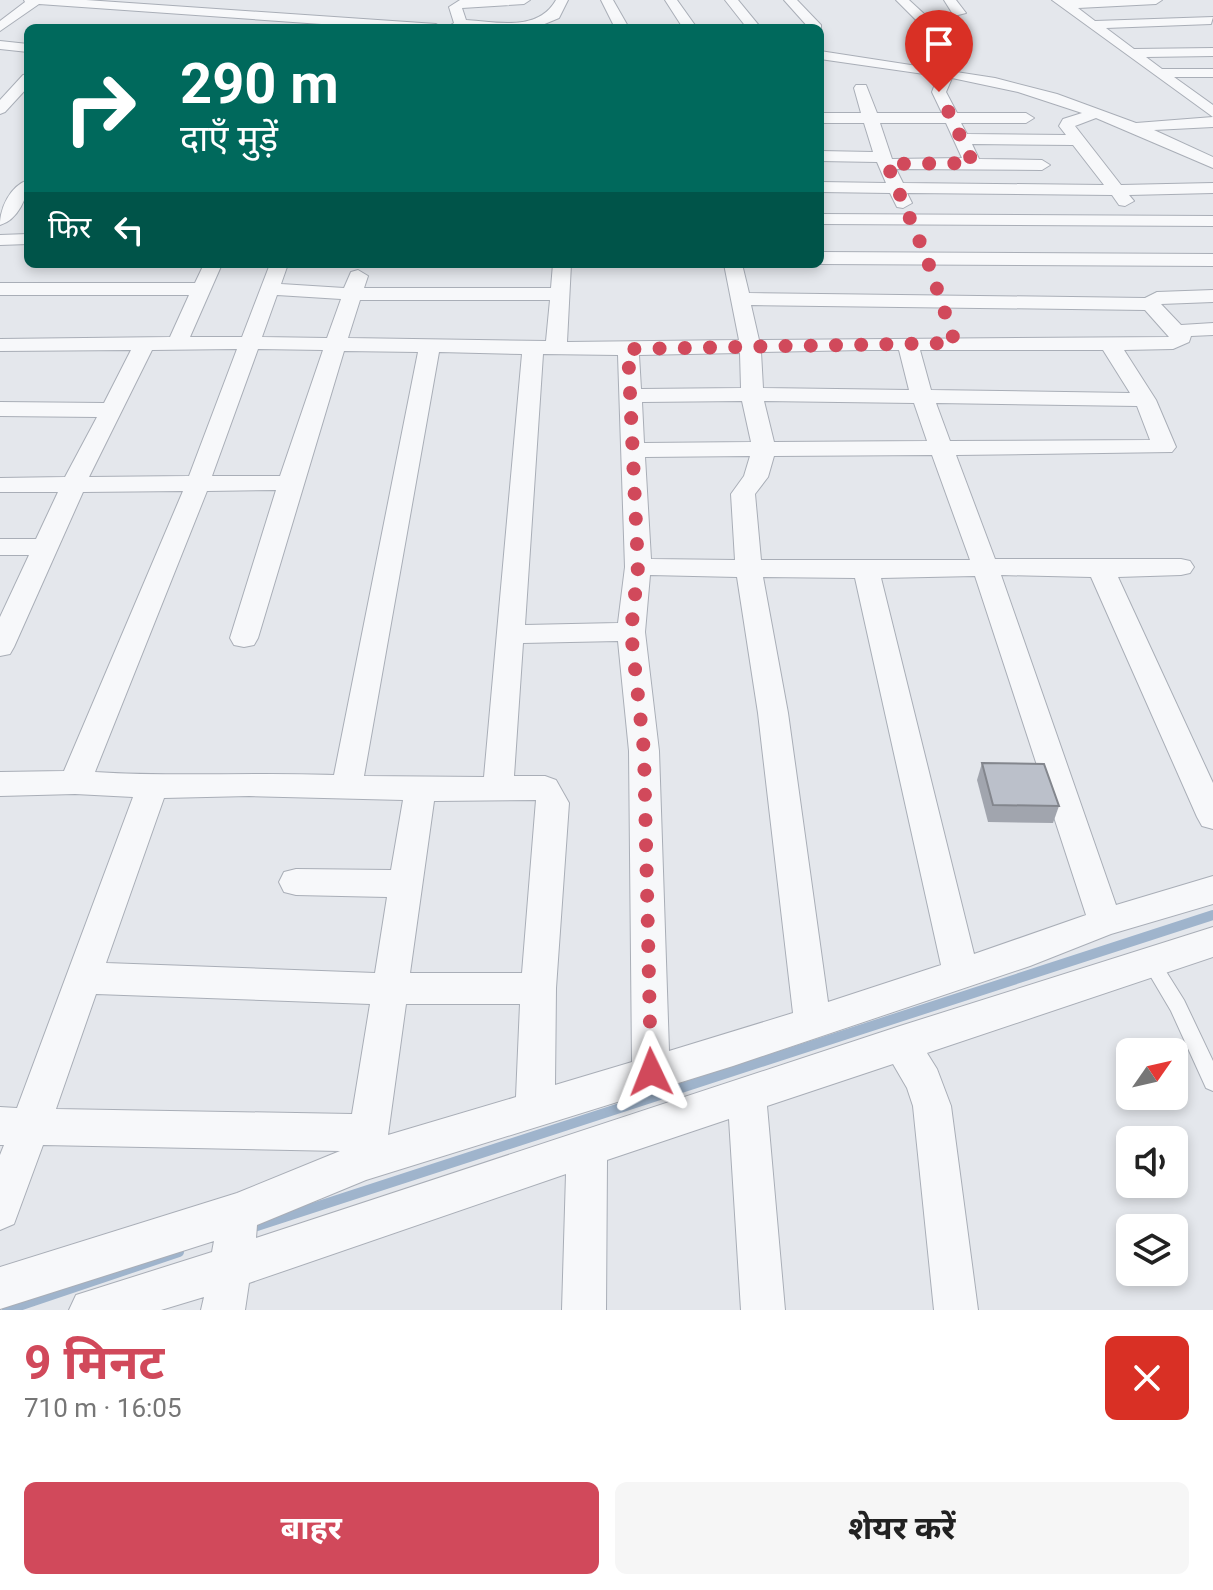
<!DOCTYPE html>
<html lang="hi">
<meta charset="utf-8">
<style>
:root{--surface:#fff;--page:#f6f6f6;--text:#222;--muted:#767676;--accent:#d1495b}
body{margin:0;font-family:Roboto,"Noto Sans Devanagari",sans-serif;background:var(--page);color:var(--text);height:100vh;display:flex;flex-direction:column;font-size:30px;white-space:nowrap}
*{box-sizing:border-box;margin:0}
p{font-size:26px;color:var(--muted)}
.icon{flex:none;width:44px;height:44px;fill:none;stroke:currentColor;stroke-width:2;stroke-linecap:round;stroke-linejoin:round}
.map{position:relative;height:1310px;overflow:hidden}
.sheet{display:flex;flex-direction:column;background:var(--surface);flex:1}
.sheet>*{flex:none}
.top-card{position:absolute;left:24px;top:24px;width:800px;height:244px;border-radius:12px;box-shadow:0 4px 12px #0003;background:#00695c;color:#fff;overflow:hidden}
.needle{width:52px;rotate:56deg}
.buttons{position:absolute;left:1116px;top:1038px;display:grid;gap:16px}
.buttons a{display:grid;place-items:center;width:72px;height:72px;border-radius:12px;background:var(--surface);box-shadow:0 4px 12px #0003;font-size:40px}
.pin{position:absolute;display:grid;place-items:center;width:68px;height:68px;color:#fff;margin:-82px -34px;border-radius:50% 50% 50% 0;rotate:-45deg;box-shadow:0 0 8px #0007}
.pin .icon{rotate:45deg}
.me{position:absolute;width:88px;margin:-44px;rotate:358deg;stroke-linejoin:round;filter:drop-shadow(0 0 6px #0008)}
.turn{display:flex;align-items:center;gap:28px;height:168px;padding:0 24px;font-size:36px}
.turn .icon{width:104px;height:104px;stroke-width:2.5}
.turn b{display:block;font-size:56px;line-height:68px}
.then{display:flex;align-items:center;height:76px;padding:0 24px;background:#0003;gap:16px;font-size:30px}
.round{display:grid;place-items:center;flex:none;width:84px;height:84px;border-radius:12px;background:var(--page)}
.headline{display:flex;align-items:center;justify-content:space-between;height:136px;padding:0 24px}
h1{font-size:48px;font-weight:700;line-height:60px;color:var(--accent)}
.primary-button{display:flex;gap:16px;margin-top:auto;padding:16px 24px}
.primary-button a{flex:1;height:92px;border-radius:12px;background:var(--accent);color:#fff;font-size:32px;font-weight:700;line-height:92px;text-align:center}
.primary-button a+a{background:var(--page);color:var(--text)}
.map>svg:first-child{display:block}
.lines{fill:none;stroke-linecap:round;stroke-linejoin:round}
.stream{stroke:#9fb4cc;stroke-width:10}
.service-casing{stroke:#a9aeb7;stroke-width:2}
.minor-casing{stroke:#a9aeb7;stroke-width:2}
.service{fill:#f7f8fa;fill-rule:evenodd}
.minor{fill:#f7f8fa;fill-rule:evenodd}
.wall{fill:#a1a5ae}
.building{fill:#bbc0ca;stroke:#83868d;stroke-width:2}
.route{stroke:#d1495b;stroke-width:14;stroke-dasharray:0 25.2}
</style>
<div class="map">
<svg width="1213" height="1310" viewBox="0 0 1213 1310">
<rect width="100%" height="100%" fill="#e4e7ec"/>
<g class="lines">
<!-- stream -->
<path class="stream" d="M248 1229 1213 915
M7 1310 179 1252"/>
<!-- service casing -->
<g class="service-casing">
<path id="service" d="M1151 954 1157 957 1184 1000 1213 1061V1091L1206 1088 1171 1011 1142 962 1145 957Z"/>
</g>
<!-- minor casing -->
<g class="minor-casing">
<path id="minor" d="M24 0H86L436 24 443 28H378L39 4 0 31V21L25 2Z
M460 0H530L524 4 462 8 466 20C497 22 538 32 556 0H568L559 18 535 28H446L454 23 449 7Z
M601 0H613L629 28H615Z
M665 0H677L697 28H683Z
M725 0H738L761 28H747Z
M784 0H797L821 25V31L820 28H809Z
M896 0H909L934 23 922 26Z
M944 0H956L966 13 954 16Z
M1052 0H1162L1156 4 1078 8 1095 21 1213 17 1211 24 1106 28 1134 49 1213 48V56L1146 57 1162 69H1213V77H1174L1213 105V117Z
M0 41 28 44V52L0 49Z
M820 51 995 78 1057 94 1136 123 1213 117V127L1154 130 1213 157V168L1096 118 1075 126 1121 185 1213 183V193L1129 195 1134 201 1125 206 1119 205 1112 195 907 193 912 203 903 208 897 207 890 193 820 192V182L886 183 877 162 820 161V151L873 152 864 123H820V113H861L854 88 856 85H866L877 113H942L932 92 938 76 820 59ZM952 78 1018 92 1082 113 1063 119 1059 126 1066 135 967 134 961 123H1026L1034 118 1026 113H957L946 92ZM880 123H946L962 158 892 159ZM972 144 1073 145 1104 185 903 183 896 169 1042 170 1050 165 1042 160 979 159Z
M28 74V87L5 112 0 114V100L23 75Z
M28 180C28 197 18 220 0 225 0 208 10 186 28 180Z
M820 214 1213 216V226L820 224Z
M28 234V244L0 245V235Z
M820 252 1213 254V266L820 264Z
M204 264H222L190 337H242L270 264H288L281 284 344 288 351 272 358 270 368 276 364 288H551L553 264H571L567 342 739 340 724 264H742L749 293 1145 298 1157 292 1213 290V302L1161 304 1181 325 1213 323V335L1191 336 1189 342 1173 349 1124 350 1156 400 1176 447 1172 452 956 455 995 559H1181L1190 561 1194 567 1190 573 1181 575 1118 577 1213 783V829L1202 826 1197 817 1091 577 1001 575 1116 905 1213 876V904L1111 934 1030 966 733 1066 366 1180 257 1225 256 1238 900 1026 1213 927V957L927 1053 937 1069 951 1106 978 1310H934L913 1106 907 1088 893 1064 767 1106 785 1310H741L729 1119 607 1160 606 1310H562L566 1174 249 1283 245 1310H201L204 1297 161 1310H69L76 1295 212 1252 214 1241 0 1309V1267L237 1193 340 1151 43 1145 14 1224 0 1230V1155L4 1145H0V1107L17 1108 133 797 75 794 0 796V772L64 771 183 491 83 492 14 647 10 654 0 656V617L29 555H0V539H36L58 492H0V478L65 477 97 417 0 416V402L104 403 131 350 0 351V339L170 337 189 295H0V283H195ZM277 295 341 299 327 338 262 337ZM360 300H550L546 341 348 338ZM751 305 1145 310 1169 337 759 340ZM237 349 189 476 89 477 152 350ZM258 349 323 350 280 476H212ZM863 350H899L909 390 763 388 761 352ZM920 350H1103L1130 393 931 390ZM344 351 418 352 334 775C254 772 174 777 95 772L207 491 276 490 230 638 234 645 244 647 254 645 258 638ZM439 352 522 354 484 777 364 776ZM740 353 741 388 641 389 639 355ZM543 354 618 355 625 567 618 623 525 625ZM742 401 751 442 644 443 642 402ZM764 401 914 403 927 441 774 442ZM936 403 1137 406 1150 440 950 441ZM932 455 970 560H761L755 494 768 477 774 456ZM750 456 744 476 731 494 735 560 651 559 645 457ZM650 575 737 577 758 713 793 1013 669 1051 659 751 645 632ZM975 576 1086 915 974 954 881 578ZM763 577 855 578 941 965 828 1002 788 713ZM618 641 629 751 632 1062 555 1085 556 988 569 803 556 780 545 776H514L523 643ZM249 796 403 800 391 870 296 869 284 872 279 882 284 892 296 895 387 897 375 973 106 963 164 798ZM536 800 522 973H410L434 801ZM96 994 370 1004 352 1114 56 1109ZM406 1004H520L516 1097 388 1135Z"/>
</g>
<!-- service -->
<use href="#service" class="service"/>
<!-- minor -->
<use href="#minor" class="minor"/>
</g>
<!-- wall -->
<path class="wall" d="M982 763 1059 806 1053 823 988 822 977 780Z"/>
<!-- building -->
<path class="building" d="M982 763 1044 764 1059 806 993 805Z"/>
<g class="lines">
<!-- route -->
<path class="route" d="M651 1072 644 751 631 632 638 567 628 349 955 343 927 259 887 164 973 163 939 92"/>
</g>
</svg>
<div class="buttons">
<a><svg class="needle" viewBox="-14 -14 28 28"><path d="M0-13l5 13h-10z" fill="#e53935"/><path d="M0 13l5-13h-10z" fill="#767676"/></svg></a>
<a><svg class="icon" aria-label="sound" viewBox="0 0 24 24"><path d="M4 9h4l5-4v14l-5-4H4zM17 9q2 3 0 6"/></svg></a>
<a><svg class="icon" aria-label="layers" viewBox="0 0 24 24"><path d="M12 4l9 5-9 5-9-5zM3 14l9 5 9-5"/></svg></a>
</div>
<div class="pin" style="left:939px;top:92px;background:#d93025"><svg class="icon" aria-label="arrive" viewBox="0 0 24 24"><path d="M6 21V4h12l-3 4 3 4H6"/></svg></div>
<svg class="me" style="left:651px;top:1072px" viewBox="-20 -20 40 40"><path d="M0-17L14 15 0 8-14 15z" fill="#d1495b" stroke="#fff" stroke-width="4"/></svg>
<div class="top-card">
<div class="turn"><svg class="icon" aria-label="right" viewBox="0 0 24 24"><path d="M7 20v-9h11M14 6l5 5-5 5"/></svg><div><b>290 m</b>दाएँ मुड़ें</div></div>
<div class="then">फिर<svg class="icon" aria-label="left" viewBox="0 0 24 24"><path d="M17 20v-9H6M10 6l-5 5 5 5"/></svg></div>
</div>
</div>
<section class="sheet">
<div class="headline"><div><h1>9 मिनट</h1><p>710 m · 16:05</p></div><a class="round" style="background:#d93025;color:#fff"><svg class="icon" aria-label="close" viewBox="0 0 24 24"><path d="M6 6l12 12M18 6L6 18"/></svg></a></div>
<div class="primary-button"><a>बाहर</a><a>शेयर करें</a></div>
</section>
